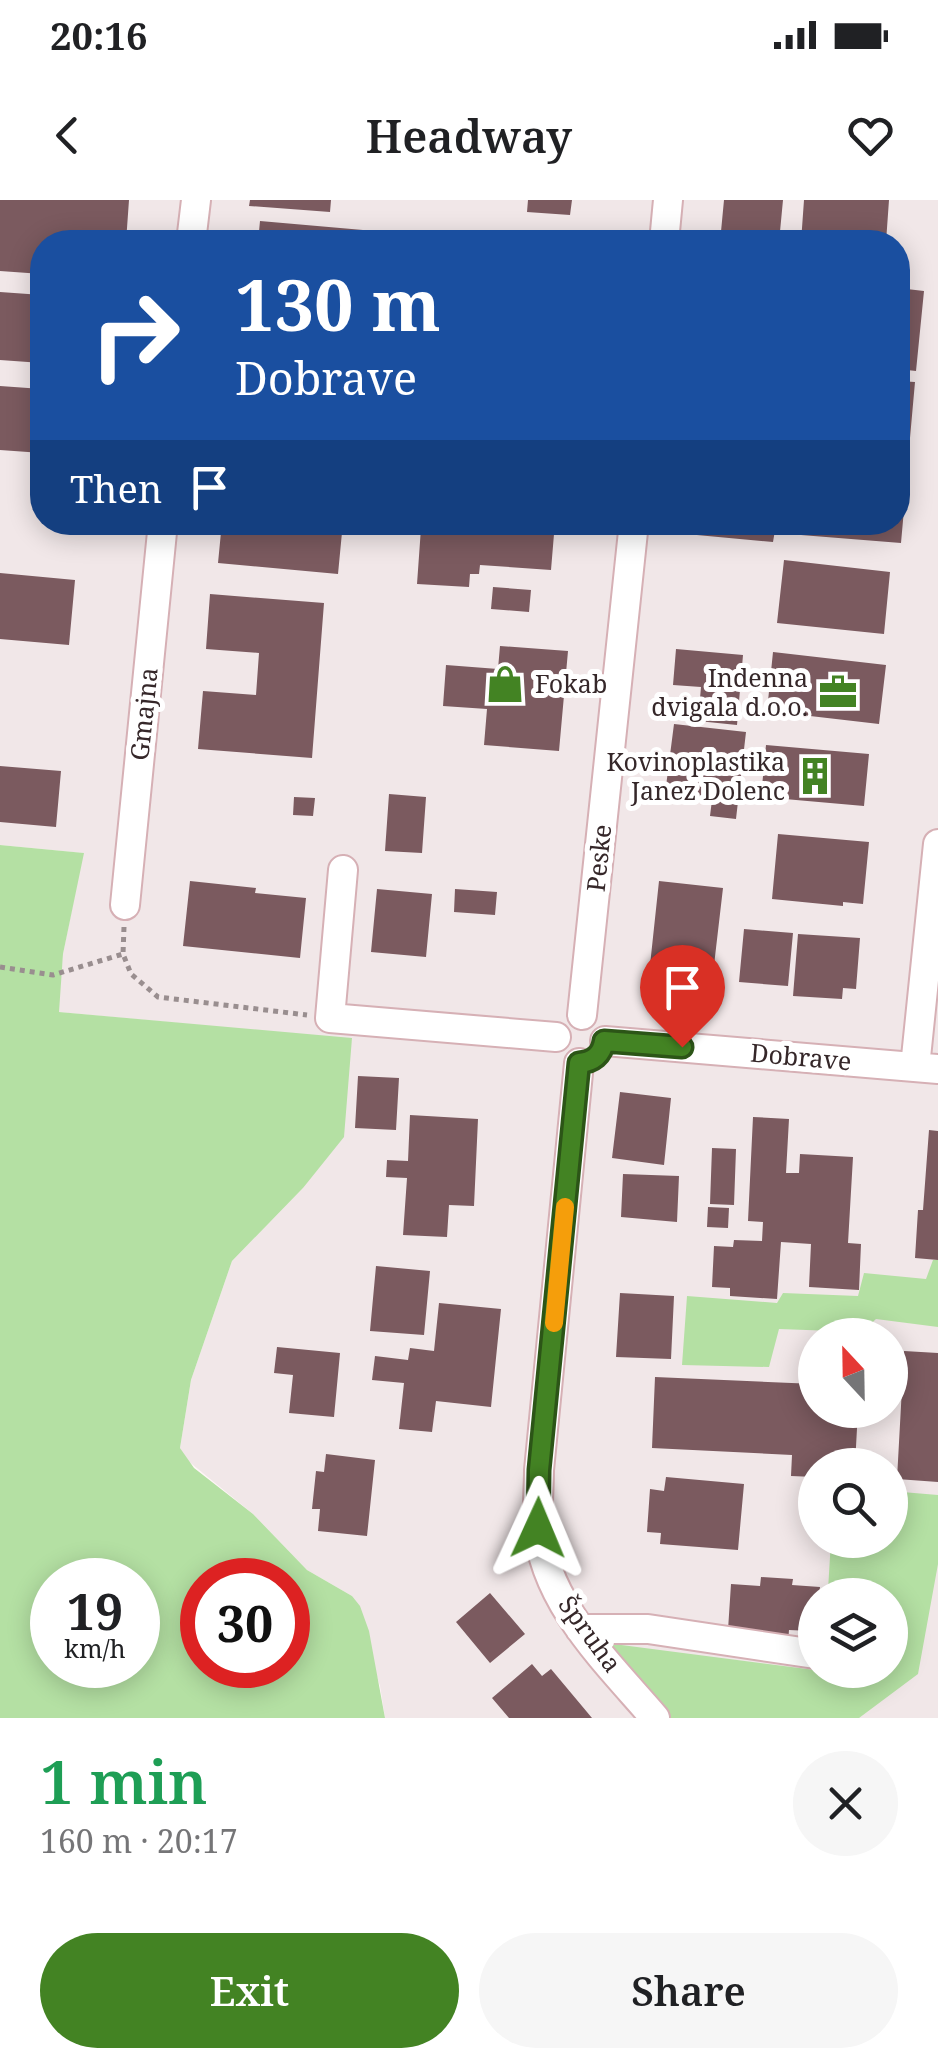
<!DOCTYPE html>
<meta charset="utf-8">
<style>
:root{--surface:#fff;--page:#f6f6f6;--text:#202124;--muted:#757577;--accent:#438323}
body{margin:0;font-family:"Noto Serif",serif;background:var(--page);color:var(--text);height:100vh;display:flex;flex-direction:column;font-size:38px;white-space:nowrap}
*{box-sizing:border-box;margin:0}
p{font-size:32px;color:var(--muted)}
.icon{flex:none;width:55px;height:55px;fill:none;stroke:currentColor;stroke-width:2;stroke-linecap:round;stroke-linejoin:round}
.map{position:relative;height:1518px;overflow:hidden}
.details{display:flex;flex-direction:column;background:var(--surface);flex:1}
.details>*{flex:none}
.guide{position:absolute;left:30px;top:30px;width:880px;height:305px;border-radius:40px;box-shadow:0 5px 25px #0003;background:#1a4fa0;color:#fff;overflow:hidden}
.needle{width:65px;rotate:338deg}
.buttons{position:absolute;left:798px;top:1118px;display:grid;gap:20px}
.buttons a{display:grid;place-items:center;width:110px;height:110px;border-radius:50%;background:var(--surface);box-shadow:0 5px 25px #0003;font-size:50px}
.speed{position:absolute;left:30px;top:1358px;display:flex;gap:20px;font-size:50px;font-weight:700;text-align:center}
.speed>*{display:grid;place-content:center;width:130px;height:130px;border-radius:50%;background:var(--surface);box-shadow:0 5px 25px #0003;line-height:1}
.speed small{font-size:25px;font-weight:400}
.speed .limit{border:15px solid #d22;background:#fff;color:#111}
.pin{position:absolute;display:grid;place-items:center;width:85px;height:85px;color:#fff;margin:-102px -42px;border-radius:50% 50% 50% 0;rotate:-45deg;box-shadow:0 0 10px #0007}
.pin .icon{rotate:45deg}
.me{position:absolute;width:110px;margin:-55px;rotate:1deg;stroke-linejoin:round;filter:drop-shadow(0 0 8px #0008)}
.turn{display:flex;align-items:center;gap:35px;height:210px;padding:0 40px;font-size:45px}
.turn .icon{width:130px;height:130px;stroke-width:2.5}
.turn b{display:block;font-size:70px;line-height:85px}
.then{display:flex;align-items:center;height:95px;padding:0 40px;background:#0003;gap:20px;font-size:38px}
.round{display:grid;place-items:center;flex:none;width:105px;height:105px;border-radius:52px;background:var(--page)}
.head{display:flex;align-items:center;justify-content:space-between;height:170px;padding:0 40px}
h1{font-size:60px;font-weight:600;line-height:75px;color:#1e9e55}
.cta{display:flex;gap:20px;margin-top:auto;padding:20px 40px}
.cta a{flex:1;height:115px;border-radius:60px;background:var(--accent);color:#fff;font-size:40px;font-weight:600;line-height:115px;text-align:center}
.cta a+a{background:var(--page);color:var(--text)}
.status{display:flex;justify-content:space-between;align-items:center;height:70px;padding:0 50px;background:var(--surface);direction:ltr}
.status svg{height:28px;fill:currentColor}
header{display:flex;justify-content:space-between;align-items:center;height:130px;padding:0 40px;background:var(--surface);font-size:45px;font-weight:600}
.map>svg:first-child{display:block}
.built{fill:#f1e7e8;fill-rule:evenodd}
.green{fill:#b4e0a3;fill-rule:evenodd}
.building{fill:#7b5a5f}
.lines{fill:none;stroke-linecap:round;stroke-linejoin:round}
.minor-casing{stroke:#d6b0b5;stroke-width:32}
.path{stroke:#998e8f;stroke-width:5;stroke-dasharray:5 5;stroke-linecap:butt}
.minor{stroke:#fff;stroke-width:28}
.route-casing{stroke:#2c5517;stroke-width:25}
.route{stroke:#438323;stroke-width:18}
.slow{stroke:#f59e0b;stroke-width:18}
.labels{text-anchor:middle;stroke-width:10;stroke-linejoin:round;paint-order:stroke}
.poi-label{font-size:25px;fill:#352729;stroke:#fff;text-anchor:end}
.street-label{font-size:25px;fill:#352729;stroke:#fff}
</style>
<div class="status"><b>20:16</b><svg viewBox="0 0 49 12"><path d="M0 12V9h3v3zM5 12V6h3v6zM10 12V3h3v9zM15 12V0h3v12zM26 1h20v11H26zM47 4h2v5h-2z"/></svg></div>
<header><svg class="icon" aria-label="back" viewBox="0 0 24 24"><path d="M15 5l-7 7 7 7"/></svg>Headway<svg class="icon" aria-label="heart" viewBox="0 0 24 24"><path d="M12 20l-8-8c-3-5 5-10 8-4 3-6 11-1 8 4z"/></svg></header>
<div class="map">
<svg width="938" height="1518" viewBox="0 0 938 1518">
<rect width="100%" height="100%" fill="#fff6f7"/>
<!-- built -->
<path class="built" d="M0 0H938V1518H385L380 1486 352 1396 307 1370 253 1314 187 1260 180 1248 191 1180 232 1061 303 988 352 839 58 812 63 754 83 653 0 645ZM42 42H898V322H42ZM815 1135H890V1210H815ZM815 1265H890V1340H815ZM815 1395H890V1470H815Z"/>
<!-- green -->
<path class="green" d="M0 645 84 653 63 754 59 812 352 838 344 937 303 988 232 1061 191 1180 180 1248 194 1268 253 1314 307 1370 352 1396 360 1406 369 1431 385 1518H0ZM52 1380H138V1465H52ZM202 1380H288V1465H202Z
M933 1060H938V1127L876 1119 862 1132 779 1129 769 1167 682 1165 687 1096 777 1103 783 1093 858 1096 864 1073 926 1079Z
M890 1291 938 1295V1364L918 1474 859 1518H669L606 1443 815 1470H890V1395H849L828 1390 831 1340H890Z"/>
<!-- building -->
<path class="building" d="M0 0H129L126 42H42V74L0 71Z
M250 0H331L330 12 249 6Z
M528 0H572L570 15 527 12Z
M724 0H783L779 42H720Z
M804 0H889L886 42H801Z
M260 21 363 30 362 42H258Z
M898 88 924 91 916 171 898 169Z
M0 92 42 95V163L0 160Z
M898 181 915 182 909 249 898 248Z
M0 186 42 189V253L0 250Z
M898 276H907L901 343 801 335 802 322H898Z
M222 322H343L338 374 218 363Z
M483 322H555L551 370 480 365 479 374H470L469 387 417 384 421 328 483 332Z
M687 322H788L787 331 775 330 773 342 686 334Z
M784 360 890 372 884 434 777 423Z
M0 373 75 380 69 445 0 439Z
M493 387 531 390 529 412 491 409Z
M210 394 324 403 312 558 198 549 203 491 256 495 259 453 206 449Z
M500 446 568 451 559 551 484 545 487 509 443 506 446 465 498 469Z
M676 449 743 455 737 525 698 521 701 487 673 485Z
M773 452 886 465 879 524 767 511Z
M674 524 746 532 736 619 710 616 712 600 665 594Z
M766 545 869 554 864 606 761 597Z
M0 566 61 571 56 627 0 622Z
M389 594 426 597 422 653 385 651Z
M294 597 315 598 313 616 293 615Z
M778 634 869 642 863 704 843 702V706L772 699Z
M190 681 256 688 255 693 306 698 300 758 183 746Z
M659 681 723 688 711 791 648 784Z
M377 689 432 694 426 757 371 752Z
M455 689 497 692 495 715 454 712Z
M744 729 793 733 788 786 739 782Z
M798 734 860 738 856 789 843 788 842 799 793 796Z
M358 876 399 878 396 930 355 928Z
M620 892 671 898 664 965 612 958Z
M410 915 478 919 474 1006 449 1005 447 1037 403 1035 407 978 386 977 387 960 408 961Z
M753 917 789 919 786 973H799L800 954 853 957 848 1043 861 1044 859 1090 809 1087 811 1044 781 1042 777 1099 730 1096V1088L712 1087 714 1046 733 1047 734 1040 762 1041 763 1022 748 1021Z
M929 930 938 931V1060L915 1058 918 1010H923Z
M712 948 736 949 734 1005 710 1004Z
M623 974 679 976 677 1022 621 1017Z
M708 1007 729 1008 728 1028 707 1027Z
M376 1066 430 1071 424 1135 370 1131Z
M620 1093 674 1096 671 1159 616 1157Z
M439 1103 501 1109 491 1207 436 1201 432 1232 399 1229 404 1183 372 1180 375 1156 408 1160 410 1148 434 1151Z
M277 1147 340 1153 334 1217 289 1213 293 1175 274 1173Z
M904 1151 938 1153V1282L897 1279Z
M655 1177 815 1184V1210H858L855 1265H815V1277L791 1276 792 1255 652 1248Z
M326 1254 375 1260 367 1336 318 1331 320 1309H312L316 1271 324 1272Z
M666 1277 744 1284 738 1350 660 1344 661 1333 647 1332 650 1289 664 1291Z
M761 1377 793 1379 792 1385 820 1387 819 1395H815V1439H811V1431L789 1430 788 1442 728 1430 731 1384 760 1386Z
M490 1393 525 1434 490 1463 456 1422Z
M532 1464 542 1476 551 1469 592 1518H509L492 1498Z"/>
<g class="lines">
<!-- minor casing -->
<g class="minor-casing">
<path id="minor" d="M191 42 196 0
M664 42 668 0
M343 670 330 818 556 837
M125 705 163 322
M582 815 634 322
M605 841 938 869
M579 863 539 1270C539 1288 537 1307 538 1325 543 1402 608 1463 655 1518
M915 867 938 644
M580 1429H648L815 1454"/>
</g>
<!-- path -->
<path class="path" d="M124 727 123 754 131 774 158 797 307 815
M0 767 53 775 123 754"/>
<!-- minor -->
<use href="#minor" class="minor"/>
</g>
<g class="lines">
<!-- route casing -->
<g class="route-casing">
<path id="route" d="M538 1328 539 1270 579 863C593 862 602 855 604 841L682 847"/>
</g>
<!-- route -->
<use href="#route" class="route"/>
<!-- slow -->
<path class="slow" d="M554 1123 565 1007"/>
</g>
<!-- icons -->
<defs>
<g id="shop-bare" transform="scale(3)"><path d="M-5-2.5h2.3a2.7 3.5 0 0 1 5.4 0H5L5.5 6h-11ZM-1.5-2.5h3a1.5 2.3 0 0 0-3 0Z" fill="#438323" stroke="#fff" stroke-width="2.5" paint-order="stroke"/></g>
<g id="office-bare" transform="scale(3)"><path d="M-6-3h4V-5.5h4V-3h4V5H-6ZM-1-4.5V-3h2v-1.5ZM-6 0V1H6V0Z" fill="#438323" stroke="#fff" stroke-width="2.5" paint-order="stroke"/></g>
<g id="building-bare" transform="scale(3)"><path d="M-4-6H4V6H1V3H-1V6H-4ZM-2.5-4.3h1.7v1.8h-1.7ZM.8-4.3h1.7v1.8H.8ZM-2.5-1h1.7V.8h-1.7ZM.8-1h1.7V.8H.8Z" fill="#438323" stroke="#fff" stroke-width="2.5" paint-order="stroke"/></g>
</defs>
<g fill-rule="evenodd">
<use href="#shop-bare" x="505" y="484"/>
<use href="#office-bare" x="838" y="492"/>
<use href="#building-bare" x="815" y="576"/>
</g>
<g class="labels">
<!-- poi labels -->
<g class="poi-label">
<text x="808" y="487">Indenna<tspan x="808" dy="29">dvigala d.o.o.</tspan></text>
<text x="535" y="493" text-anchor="start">Fokab</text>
<text x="785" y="571">Kovinoplastika<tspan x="785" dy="29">Janez Dolenc</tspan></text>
</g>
<!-- street labels -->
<g class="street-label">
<text transform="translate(144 514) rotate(-84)" y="9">Gmajna</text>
<text transform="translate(599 658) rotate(-84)" y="9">Peske</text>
<text transform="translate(801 857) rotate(5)" y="9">Dobrave</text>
<text transform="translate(590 1434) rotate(54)" y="9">Špruha</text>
</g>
</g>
</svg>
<div class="buttons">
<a><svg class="needle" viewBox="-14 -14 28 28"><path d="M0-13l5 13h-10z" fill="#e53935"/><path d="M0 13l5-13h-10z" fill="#757577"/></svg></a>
<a><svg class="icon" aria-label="search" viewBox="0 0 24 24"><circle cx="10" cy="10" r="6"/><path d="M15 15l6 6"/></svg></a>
<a><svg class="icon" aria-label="layers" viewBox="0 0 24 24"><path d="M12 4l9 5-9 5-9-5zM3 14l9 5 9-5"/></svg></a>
</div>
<div class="speed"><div>19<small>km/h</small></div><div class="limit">30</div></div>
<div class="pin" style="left:682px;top:847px;background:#d93025"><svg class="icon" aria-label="arrive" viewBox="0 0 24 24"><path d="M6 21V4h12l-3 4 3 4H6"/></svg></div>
<svg class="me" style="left:538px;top:1328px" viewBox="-20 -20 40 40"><path d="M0-17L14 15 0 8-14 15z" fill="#438323" stroke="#fff" stroke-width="4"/></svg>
<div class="guide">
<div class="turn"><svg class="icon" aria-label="right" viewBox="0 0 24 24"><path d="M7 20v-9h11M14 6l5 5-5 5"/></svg><div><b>130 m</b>Dobrave</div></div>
<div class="then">Then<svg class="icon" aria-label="arrive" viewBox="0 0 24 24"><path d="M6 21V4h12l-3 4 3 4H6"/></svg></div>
</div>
</div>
<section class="details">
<div class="head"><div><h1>1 min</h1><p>160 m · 20:17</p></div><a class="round"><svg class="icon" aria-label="close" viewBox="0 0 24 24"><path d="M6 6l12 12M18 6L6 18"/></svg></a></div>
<div class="cta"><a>Exit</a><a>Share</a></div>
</section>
